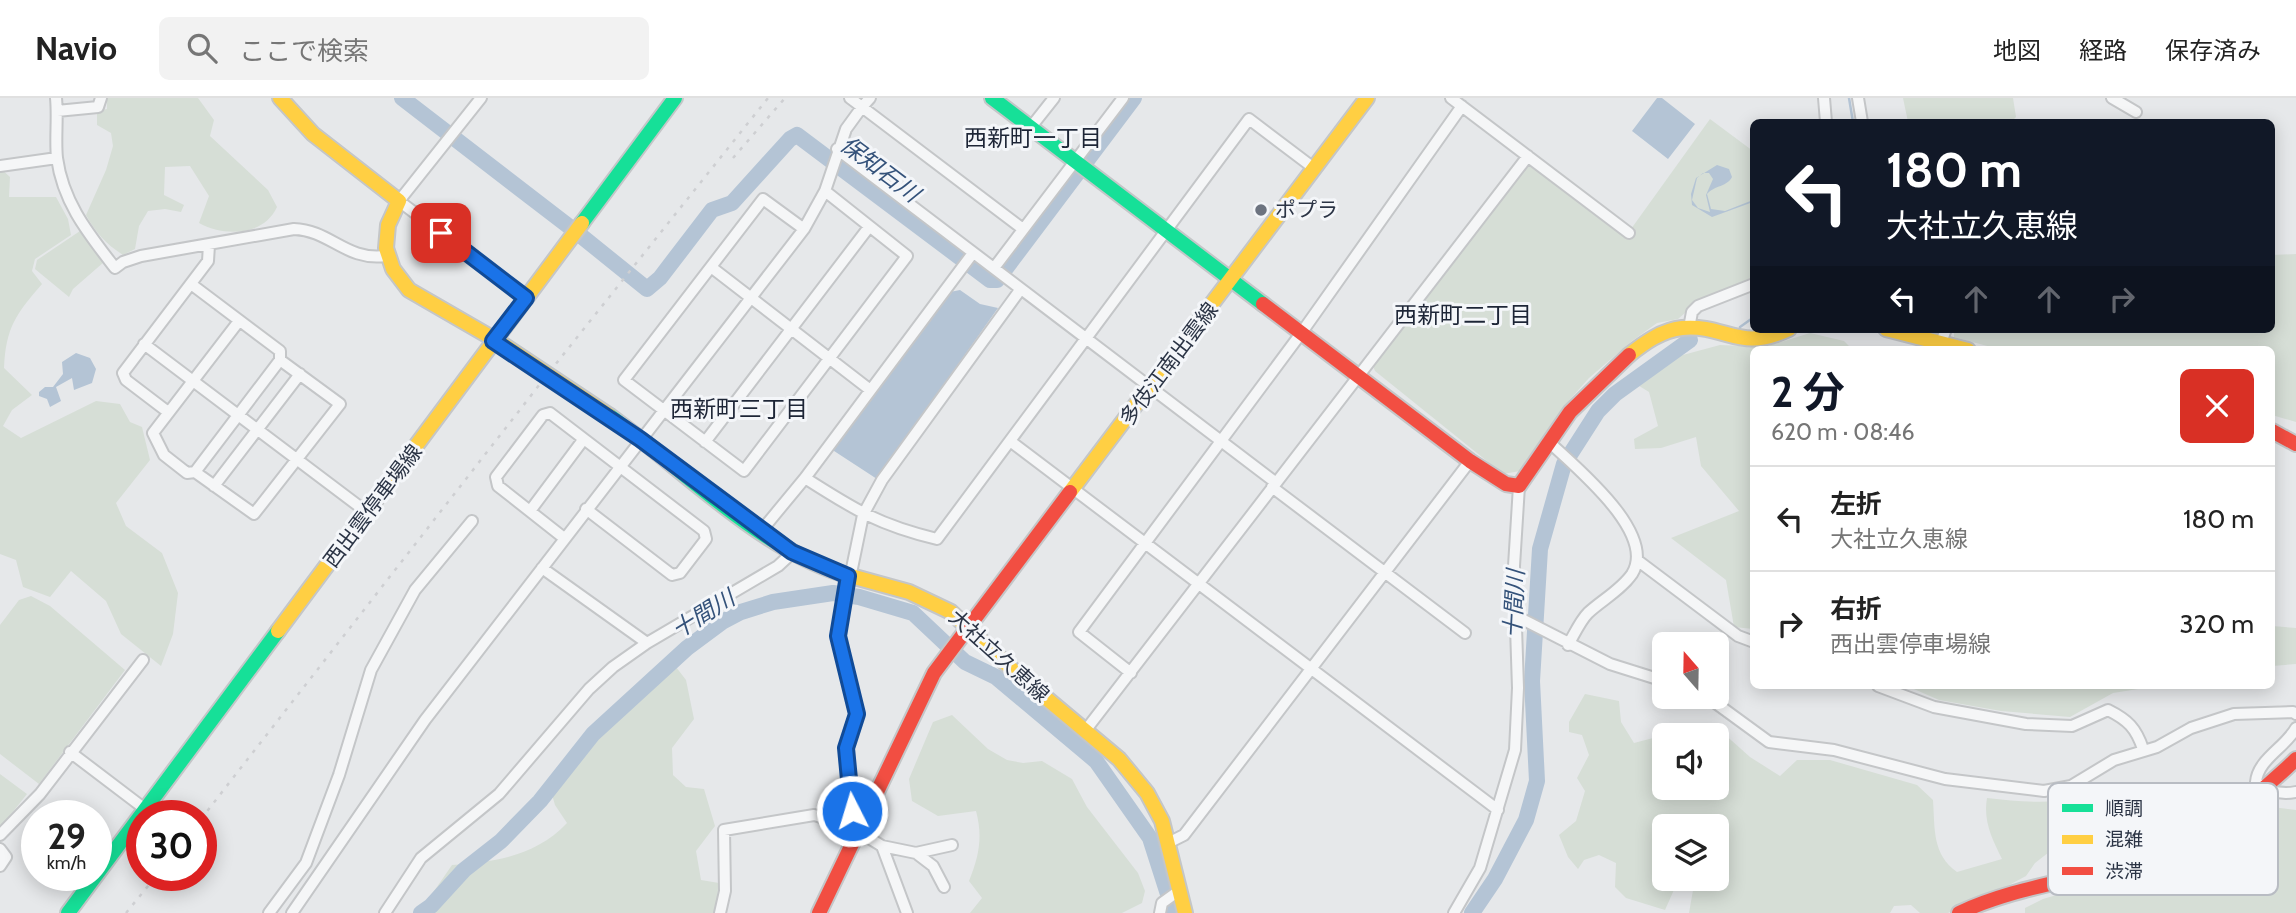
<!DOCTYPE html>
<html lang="ja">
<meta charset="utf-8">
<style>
:root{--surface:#fff;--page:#f2f2f2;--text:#222;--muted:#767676;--line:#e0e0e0;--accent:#111827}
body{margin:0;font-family:Cabin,"Noto Sans JP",sans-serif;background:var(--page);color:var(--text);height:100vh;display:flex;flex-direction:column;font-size:26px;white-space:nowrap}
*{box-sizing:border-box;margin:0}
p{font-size:23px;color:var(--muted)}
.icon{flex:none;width:38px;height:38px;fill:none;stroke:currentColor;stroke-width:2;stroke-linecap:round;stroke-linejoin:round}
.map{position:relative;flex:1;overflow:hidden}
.side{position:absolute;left:1750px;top:248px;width:525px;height:343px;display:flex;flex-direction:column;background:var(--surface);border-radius:10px;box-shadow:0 4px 18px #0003}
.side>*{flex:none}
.banner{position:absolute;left:1750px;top:21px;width:525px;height:214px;border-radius:10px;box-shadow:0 4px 18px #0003;background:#111827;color:#fff;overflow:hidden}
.needle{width:46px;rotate:340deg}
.fabs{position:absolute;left:1652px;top:534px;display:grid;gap:14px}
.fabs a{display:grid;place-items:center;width:77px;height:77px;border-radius:10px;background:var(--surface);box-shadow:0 4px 18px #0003;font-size:35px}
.speed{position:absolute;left:21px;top:702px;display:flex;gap:14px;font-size:35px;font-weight:700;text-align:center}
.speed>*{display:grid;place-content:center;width:91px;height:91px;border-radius:50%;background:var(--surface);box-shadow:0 4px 18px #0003;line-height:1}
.speed small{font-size:18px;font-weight:400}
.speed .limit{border:10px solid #d22;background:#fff;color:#111}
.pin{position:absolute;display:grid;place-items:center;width:60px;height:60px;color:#fff;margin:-30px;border-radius:14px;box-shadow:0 4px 10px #0006}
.me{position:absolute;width:77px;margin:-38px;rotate:355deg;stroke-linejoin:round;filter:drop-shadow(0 0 5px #0008)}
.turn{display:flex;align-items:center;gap:24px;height:147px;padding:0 21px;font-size:32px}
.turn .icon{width:91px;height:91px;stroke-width:2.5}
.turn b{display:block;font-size:49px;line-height:60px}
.lanes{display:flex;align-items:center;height:66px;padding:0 21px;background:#0003;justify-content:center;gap:35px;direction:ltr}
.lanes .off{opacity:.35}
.round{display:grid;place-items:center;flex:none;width:74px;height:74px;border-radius:10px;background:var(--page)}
.overview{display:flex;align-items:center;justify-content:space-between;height:119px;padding:0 21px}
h1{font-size:42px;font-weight:700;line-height:52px;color:var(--accent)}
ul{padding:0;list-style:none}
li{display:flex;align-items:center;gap:21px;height:105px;padding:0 21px;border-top:2px solid var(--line)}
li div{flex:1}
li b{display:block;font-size:26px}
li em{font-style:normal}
header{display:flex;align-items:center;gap:42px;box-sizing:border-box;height:98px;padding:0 35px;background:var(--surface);border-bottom:2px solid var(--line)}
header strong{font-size:33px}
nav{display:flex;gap:38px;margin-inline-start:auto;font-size:24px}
.search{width:490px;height:63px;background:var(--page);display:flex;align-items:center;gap:18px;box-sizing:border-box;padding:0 24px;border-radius:10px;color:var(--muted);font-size:26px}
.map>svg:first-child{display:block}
.green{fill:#d6ded6}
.water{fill:#b4c4d5;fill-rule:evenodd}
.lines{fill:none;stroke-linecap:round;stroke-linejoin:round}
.stream{stroke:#b4c4d5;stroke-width:2.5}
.river{stroke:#b4c4d5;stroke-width:16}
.street-casing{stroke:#c4c6c8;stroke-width:14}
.fast-casing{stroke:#c4c6c8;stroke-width:18}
.slow-casing{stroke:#c4c6c8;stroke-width:18}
.jam-casing{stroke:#c4c6c8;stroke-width:18}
.street{stroke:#f5f6f7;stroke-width:10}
.fast{stroke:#16e098;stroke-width:14}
.slow{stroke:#ffcf43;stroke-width:14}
.jam{stroke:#f24e42;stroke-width:14}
.rail{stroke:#cecfd2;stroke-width:2.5;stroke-dasharray:3.5 7;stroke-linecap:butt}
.route-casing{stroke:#114b97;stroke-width:18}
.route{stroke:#1a73e8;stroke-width:12}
.poi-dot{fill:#6c737f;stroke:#f4f6f9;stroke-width:2.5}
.labels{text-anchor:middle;stroke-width:6;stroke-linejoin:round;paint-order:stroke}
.poi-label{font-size:21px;fill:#2b3445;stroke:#f4f6f9;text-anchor:start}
.street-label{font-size:21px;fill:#2b3445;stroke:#f4f6f9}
.neighbourhood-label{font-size:23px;fill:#1d2536;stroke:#f4f6f9}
.water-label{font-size:23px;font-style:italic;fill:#34527a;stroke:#f4f6f9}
.key{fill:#f4f6f9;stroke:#b8bcc3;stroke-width:2}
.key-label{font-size:19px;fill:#2b3445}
</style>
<header>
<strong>Navio</strong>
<div class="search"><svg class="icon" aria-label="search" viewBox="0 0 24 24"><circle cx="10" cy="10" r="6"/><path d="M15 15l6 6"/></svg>ここで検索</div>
<nav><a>地図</a><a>経路</a><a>保存済み</a></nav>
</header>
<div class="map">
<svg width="2296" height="815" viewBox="0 0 2296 815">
<rect width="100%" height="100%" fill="#e6e8ea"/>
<!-- green -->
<path class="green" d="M107 0H198L214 22 210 38 268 92 277 109C264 138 224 139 199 125L209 98 190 68 165 69 164 97 184 107 181 114 165 111 148 113 139 128 135 151 123 157C106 146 96 135 86 117L106 72 113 48 111 35 97 27V13L107 11Z
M1903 0H2013L2016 19 2011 24H1908Z
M1710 21 1753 53V182L1693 208 1678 221 1657 225 1632 243 1589 280 1565 307 1520 373 1503 376 1375 273 1373 268 1528 67 1532 66 1621 136 1631 131Z
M0 70 10 79 9 99H56L68 121 71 137 35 161 32 173 42 186C16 216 6 229 4 270L32 297 12 312 3 328 21 340 96 303 120 306 130 324 142 329 150 362 116 405 126 428 162 455 178 495 173 536 161 568 121 536 106 503 71 473 50 499 23 489 16 462 0 456Z
M80 133 104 164 73 191 69 199 35 171 37 162Z
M2296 156V324L2272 317V252H2002L1954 239V231H2272V157Z
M1810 235 1844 243 1853 252H1754L1753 531 1734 529 1726 482 1671 440 1739 413 1701 368 1696 339 1661 350 1635 351 1634 341 1658 328 1649 294 1636 286 1668 261 1720 247 1765 249Z
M31 498 50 508 125 572 39 686 0 656V527L19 502Z
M2272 528 2296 530V566L2272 568Z
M659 566 676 569 686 582 694 621 672 650 673 677 686 689 704 691 715 728 696 753 701 782 719 785 715 815H419L452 767C495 764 536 758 567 725L555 707 548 683 592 628Z
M1907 588H2157L2113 595 2070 619 2001 613 1939 602Z
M1585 596 1619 603 1621 624 1634 645 1653 640 1664 645V690H1717V637H1683L1722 634 1750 659 1780 678 1797 662H1830L1917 687 1933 702C1935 731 1932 756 1957 774L2002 761C1992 741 1983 723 1987 700 2012 703 2035 705 2060 703 2076 701 2088 694 2104 696L2108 724 2088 730 2094 766 2080 765 2062 744 2035 765 2026 778 1994 795 1974 800 1948 815H1920L1911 807 1894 808 1890 815H1689L1695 781 1717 780V728H1664V780L1687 781 1677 785 1665 812 1626 800 1615 789 1616 765 1599 757 1584 762 1578 771 1568 759 1559 737 1576 723 1585 693 1577 680 1589 657 1582 637 1569 634V624Z
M952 617 988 651 1007 662 1023 665 1042 663 1072 681 1087 709 1138 775 1145 793 1142 805 1122 815H970L982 800 969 783C979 758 983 739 976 713L938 718 912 703 909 681 933 624Z
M0 676 27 696 0 730Z
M2242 698 2265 708 2296 712V815H2025V810L2043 801 2087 788 2136 780 2159 719Z"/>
<!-- water -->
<path class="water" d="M1657 0H1662L1695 26 1668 61 1632 33Z
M1717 67 1729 71 1732 79C1727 89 1715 87 1707 96L1711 111 1725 113 1753 102V104L1712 119 1692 107 1691 96 1696 80ZM1703 75H1709L1713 81 1706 97 1710 114 1698 110 1692 102 1697 80Z
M960 192 980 206 998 210 877 381 831 351 950 194Z
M76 255 90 260 96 271 92 285 74 292 72 280 56 289 61 303 50 309 47 301 39 298V294L45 289H53L63 276 62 264Z"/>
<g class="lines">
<!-- stream -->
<path class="stream" d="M1849 0 1853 24
M1740 229 1754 219"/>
<!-- river -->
<path class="river" d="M402 0 571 130
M580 137 647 191 660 180 712 112 732 105 790 41 797 37 990 182H997L1134 0
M421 815 431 808 464 772 501 743 540 703 593 636 687 550 722 524 741 514 773 504 833 495 859 499 913 515 965 564 996 579 1096 663 1150 740 1174 815
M1472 815 1495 781 1526 722 1537 683 1532 583 1540 451 1564 366 1598 313 1615 296 1690 242"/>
<!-- street casing -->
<g class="street-casing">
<path id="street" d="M56 0C58 20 55 41 57 60 63 105 89 136 115 170L123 164 141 158 294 131C330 132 346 163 385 158
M481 0 399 103 526 199
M850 0 862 9 870 0
M1451 0 1629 135
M1824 0 1826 24
M1858 0 1862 24
M2112 0 2136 14
M57 13 98 9 101 0
M1031 29 1054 0
M837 51 1275 384
M0 68 57 60
M804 131 763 101 624 282 744 373 907 158 825 93
M711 169 869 291
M994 170 1123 0
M191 186 280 253V262L340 306 254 416 195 374 187 375 164 357 153 335 239 223
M1689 230 1692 214 1698 208 1754 186
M1941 245 1946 231
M144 246 368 415
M168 314 126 282 123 275 208 163 209 147
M1010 343 1498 712
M1548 343C1574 368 1658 435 1632 476 1621 492 1602 502 1588 515 1580 523 1574 537 1568 547
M705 344 869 129
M195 374 280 262
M805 380C855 412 879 427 937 441L1249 21 1315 71
M214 388 300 276
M1272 389 1465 535
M530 413 583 342
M762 432 805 380 973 155
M564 440 498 388 496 379 543 317 550 315 704 433 706 441 680 475 672 477 586 411
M1637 462 1738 538 1754 544
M542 470 647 545
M1516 518 1610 566 1664 583
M1131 575 1079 534 1302 234 1462 8
M1878 588 1934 609 2026 626 2072 628 2108 612C2128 622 2136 630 2143 651
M1706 598 1769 644 1834 652 1945 681 2044 693 2071 688 2114 662 2157 649 2191 630 2234 616 2293 614 2296 616
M2296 630C2285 650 2258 661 2256 684 2267 693 2281 697 2296 694
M1085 633 1528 58
M70 654 145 711
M846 726 851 713 846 650 857 616 838 538 863 417 882 382 1020 192
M0 737 40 696 143 562
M1170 744 1184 737 1470 363
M882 748 916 755 952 747
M0 751 6 759 0 768
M916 755 933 768 944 789
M269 815 306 765 339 677 371 572 415 492 472 423
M292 815 425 622 804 131 825 93 846 31 862 9 1023 131
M385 815 421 760 499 696 589 591 613 569 647 545 778 468 792 455
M720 815 725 793 724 732 814 717 846 726 882 748 907 815
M1160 815 1162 805 1180 792
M1454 815 1480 770 1515 652 1518 590 1514 468 1519 388"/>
</g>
<!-- fast casing -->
<g class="fast-casing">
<path id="fast" d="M992 0 1263 206
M582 125 675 0
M610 318C682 370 755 447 840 475
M68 815 278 533"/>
</g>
<!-- slow casing -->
<g class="slow-casing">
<path id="slow" d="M280 0 313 36 399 103 388 127 386 150 393 171 409 192 499 244 610 318
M1886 231 1968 252
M1629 257C1644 245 1662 232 1682 230 1727 226 1739 255 1789 231
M1070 394 1367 0
M840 475 909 494 951 514 1015 574 1119 661 1147 695 1162 723 1185 815
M278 533 582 125"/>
</g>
<!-- jam casing -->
<g class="jam-casing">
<path id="jam" d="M1263 206 1470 363 1506 386 1519 388 1570 314 1629 257
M2272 333 2296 346
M819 815 934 575 1070 394
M1959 815C2010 791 2065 784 2119 769 2188 750 2245 711 2296 661"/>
</g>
<!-- street -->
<use href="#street" class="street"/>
<!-- fast -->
<use href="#fast" class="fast"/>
<!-- slow -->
<use href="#slow" class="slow"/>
<!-- jam -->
<use href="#jam" class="jam"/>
<!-- rail -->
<path class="rail" d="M733 60 785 0
M201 721 547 277 768 0
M126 815 157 777"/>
</g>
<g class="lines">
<!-- route casing -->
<g class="route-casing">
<path id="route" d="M441 135 526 200 493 243 640 341 792 454 848 478 838 538 857 616 846 650 852 713"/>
</g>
<!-- route -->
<use href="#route" class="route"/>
</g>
<!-- markers -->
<circle class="poi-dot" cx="1261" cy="112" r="7"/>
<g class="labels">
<!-- poi labels -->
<g class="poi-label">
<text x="1275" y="119">ポプラ</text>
</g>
<!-- street labels -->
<g class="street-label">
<text transform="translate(1169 266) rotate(-53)" y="7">多伎江南出雲線</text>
<text transform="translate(373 408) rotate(-53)" y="7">西出雲停車場線</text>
<text transform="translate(999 558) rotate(42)" y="7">大社立久恵線</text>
</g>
<!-- neighbourhood labels -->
<g class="neighbourhood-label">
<text x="1033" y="48">西新町一丁目</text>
<text x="1463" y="225">西新町二丁目</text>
<text x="739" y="319">西新町三丁目</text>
</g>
<!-- water labels -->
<g class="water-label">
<text transform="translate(880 71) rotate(37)" y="8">保知石川</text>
<text transform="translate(1514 506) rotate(-87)" y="8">十間川</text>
<text transform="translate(703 516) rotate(-32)" y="8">十間川</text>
</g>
</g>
<!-- legend -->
<rect x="2048" y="685" width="230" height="112" rx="10" class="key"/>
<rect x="2062" y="706" width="31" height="8" fill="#16e098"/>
<rect x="2062" y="737" width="31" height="9" fill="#ffcf43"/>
<rect x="2062" y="769" width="31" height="8" fill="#f24e42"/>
<g class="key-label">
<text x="2105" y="717">順調</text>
<text x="2105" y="748">混雑</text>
<text x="2105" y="780">渋滞</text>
</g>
</svg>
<div class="fabs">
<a><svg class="needle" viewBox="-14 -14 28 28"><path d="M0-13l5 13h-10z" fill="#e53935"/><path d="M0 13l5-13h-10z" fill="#767676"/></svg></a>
<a><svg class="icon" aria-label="sound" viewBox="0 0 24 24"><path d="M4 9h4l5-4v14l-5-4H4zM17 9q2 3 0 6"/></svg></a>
<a><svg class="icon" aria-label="layers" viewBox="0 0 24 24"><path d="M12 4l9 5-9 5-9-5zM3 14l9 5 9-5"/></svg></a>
</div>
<div class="speed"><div>29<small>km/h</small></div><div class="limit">30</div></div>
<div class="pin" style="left:441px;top:135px;background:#d93025"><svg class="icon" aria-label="arrive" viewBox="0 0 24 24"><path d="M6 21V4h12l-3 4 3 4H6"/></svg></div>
<svg class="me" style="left:852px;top:713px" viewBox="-20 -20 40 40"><circle r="17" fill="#1a73e8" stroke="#fff" stroke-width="3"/><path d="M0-11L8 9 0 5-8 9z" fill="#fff"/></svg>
<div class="banner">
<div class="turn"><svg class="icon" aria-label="left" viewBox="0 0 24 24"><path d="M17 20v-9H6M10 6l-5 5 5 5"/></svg><div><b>180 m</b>大社立久恵線</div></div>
<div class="lanes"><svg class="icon" aria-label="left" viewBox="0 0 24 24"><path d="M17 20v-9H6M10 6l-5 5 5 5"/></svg><svg class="icon off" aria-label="ahead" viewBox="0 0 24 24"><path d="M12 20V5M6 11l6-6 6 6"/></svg><svg class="icon off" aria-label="ahead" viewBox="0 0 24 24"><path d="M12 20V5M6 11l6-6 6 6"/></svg><svg class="icon off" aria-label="right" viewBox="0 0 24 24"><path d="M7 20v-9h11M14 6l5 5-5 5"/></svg></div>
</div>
<section class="side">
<div class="overview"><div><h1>2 分</h1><p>620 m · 08:46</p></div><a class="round" style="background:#d93025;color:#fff"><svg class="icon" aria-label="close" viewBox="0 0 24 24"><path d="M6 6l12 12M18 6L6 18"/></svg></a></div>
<ul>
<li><svg class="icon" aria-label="left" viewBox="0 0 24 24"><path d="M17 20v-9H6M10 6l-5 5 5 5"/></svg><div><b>左折</b><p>大社立久恵線</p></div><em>180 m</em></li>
<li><svg class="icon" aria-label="right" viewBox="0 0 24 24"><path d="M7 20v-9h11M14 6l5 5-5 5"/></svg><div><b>右折</b><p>西出雲停車場線</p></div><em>320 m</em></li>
</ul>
</section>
</div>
